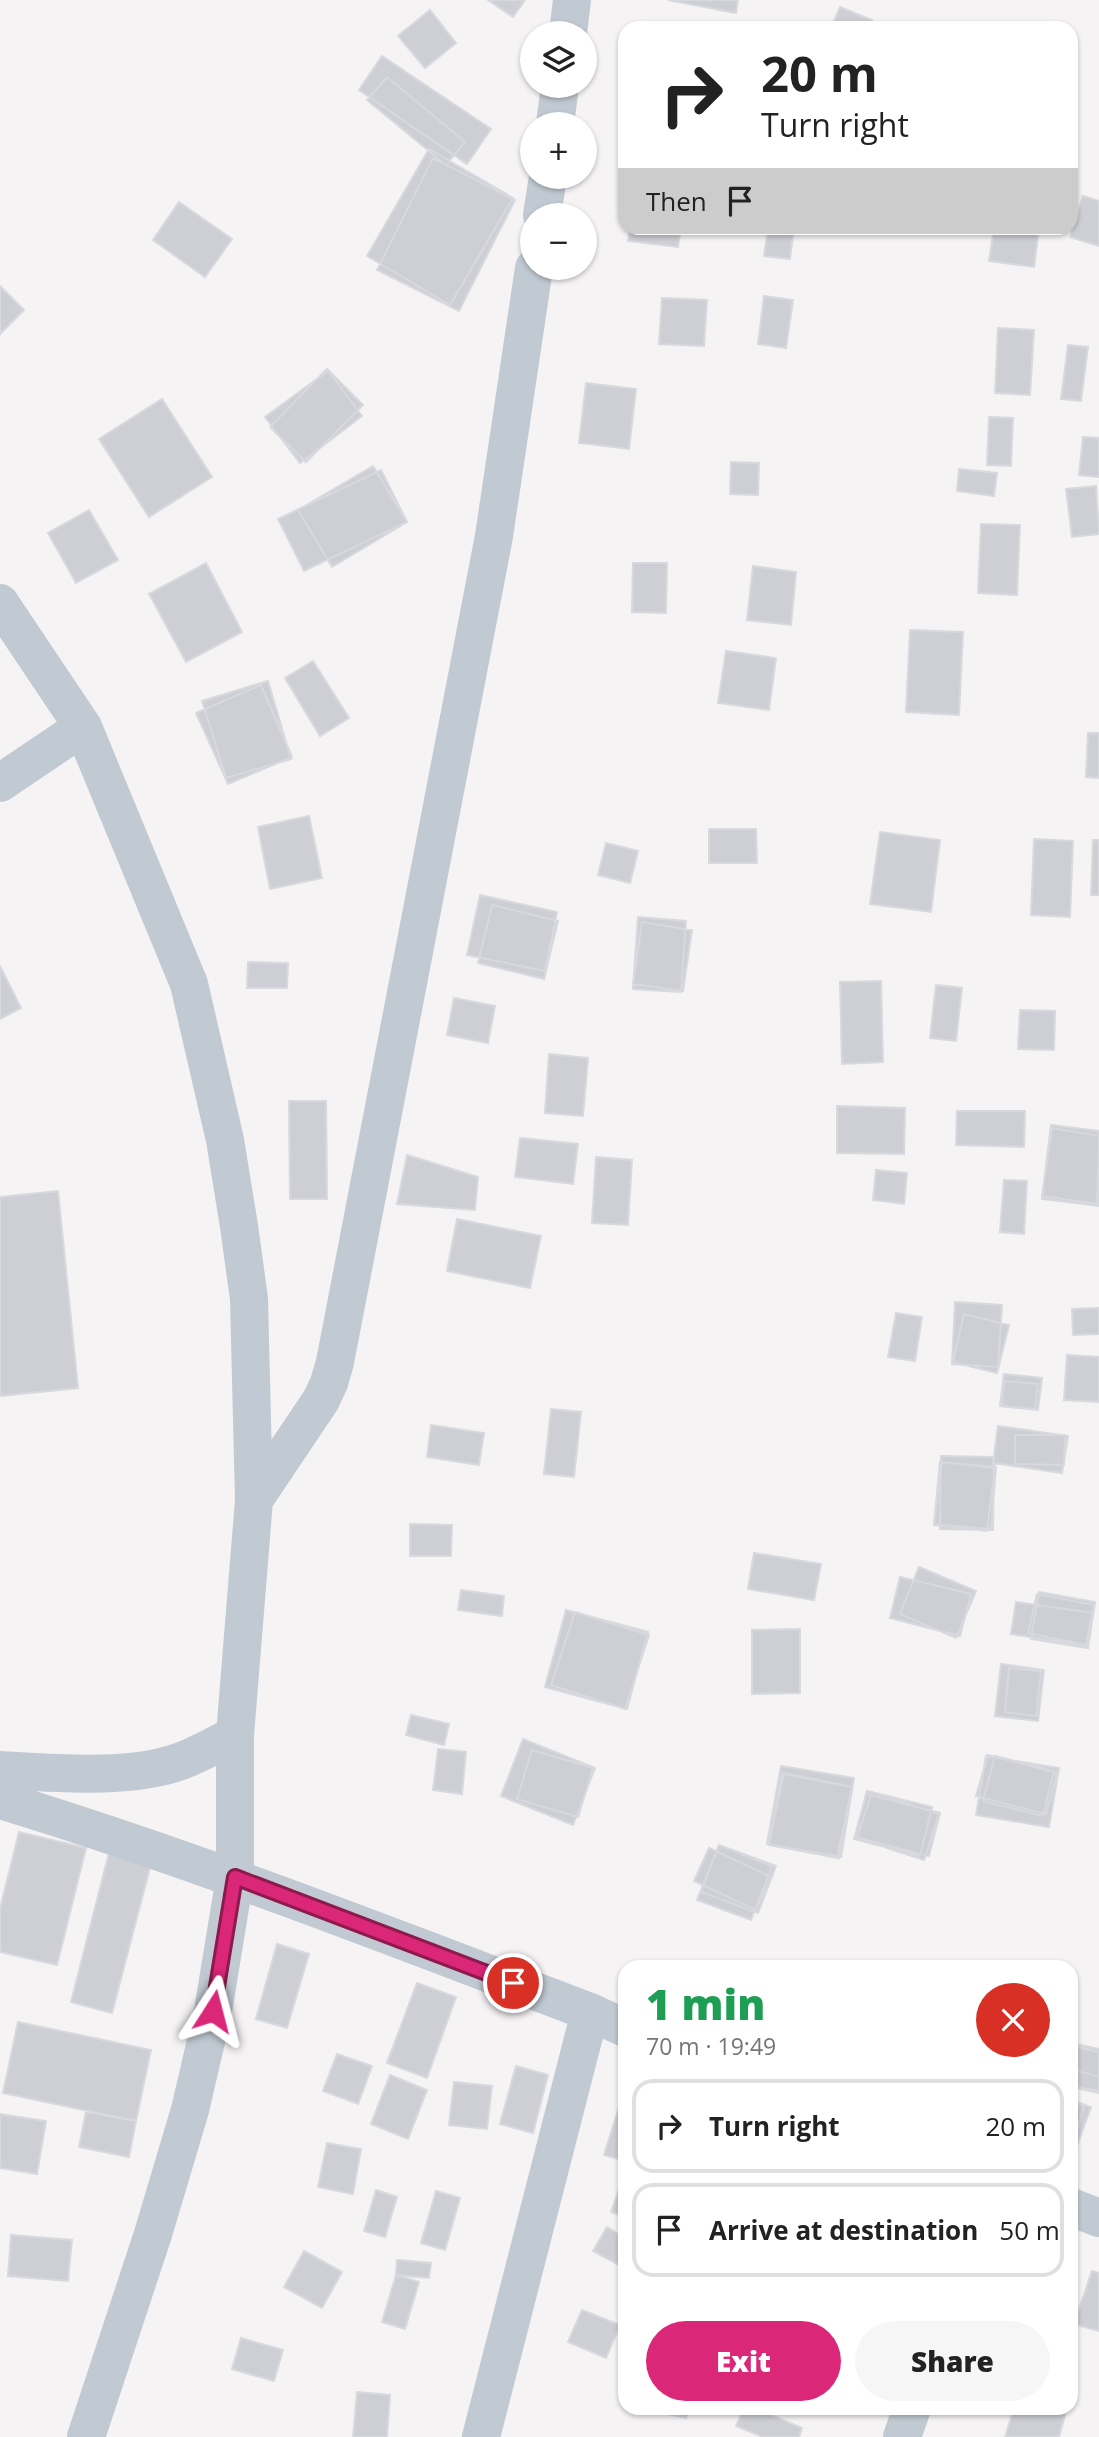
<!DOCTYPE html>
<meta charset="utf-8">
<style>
:root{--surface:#fff;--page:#f6f6f6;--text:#222;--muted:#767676;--line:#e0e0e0;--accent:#db2777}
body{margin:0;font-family:"Open Sans",sans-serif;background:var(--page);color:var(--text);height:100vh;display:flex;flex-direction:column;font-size:26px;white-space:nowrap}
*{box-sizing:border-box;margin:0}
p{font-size:23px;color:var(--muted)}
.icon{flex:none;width:38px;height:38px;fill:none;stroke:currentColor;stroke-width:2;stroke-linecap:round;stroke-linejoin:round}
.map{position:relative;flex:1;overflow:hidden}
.drawer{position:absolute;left:618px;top:1960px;width:460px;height:455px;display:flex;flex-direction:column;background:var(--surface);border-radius:21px;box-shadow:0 2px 5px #0004}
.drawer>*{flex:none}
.banner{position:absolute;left:618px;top:21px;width:460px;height:214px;border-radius:21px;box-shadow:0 2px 5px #0004;background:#fff;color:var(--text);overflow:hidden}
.tools{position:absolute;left:520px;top:21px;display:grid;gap:14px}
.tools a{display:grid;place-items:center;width:77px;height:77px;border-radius:50%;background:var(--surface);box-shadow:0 2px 5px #0004;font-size:35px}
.pin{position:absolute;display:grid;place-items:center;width:60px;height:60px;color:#fff;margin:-30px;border:4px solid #fff;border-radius:50%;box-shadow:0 2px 7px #0007}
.me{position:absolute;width:77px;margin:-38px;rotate:9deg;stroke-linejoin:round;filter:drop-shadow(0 0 5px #0008)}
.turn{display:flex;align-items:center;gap:24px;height:147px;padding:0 28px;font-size:32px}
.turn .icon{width:91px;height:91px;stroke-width:2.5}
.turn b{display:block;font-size:49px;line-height:60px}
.then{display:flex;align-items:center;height:66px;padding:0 28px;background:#0003;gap:14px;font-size:26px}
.round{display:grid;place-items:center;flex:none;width:74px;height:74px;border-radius:37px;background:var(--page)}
.summary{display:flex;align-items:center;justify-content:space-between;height:119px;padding:0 28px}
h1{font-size:42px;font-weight:800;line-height:52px;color:#1e9e55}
.cta{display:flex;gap:14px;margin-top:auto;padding:14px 28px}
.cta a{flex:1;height:80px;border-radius:42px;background:var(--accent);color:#fff;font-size:28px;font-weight:800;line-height:80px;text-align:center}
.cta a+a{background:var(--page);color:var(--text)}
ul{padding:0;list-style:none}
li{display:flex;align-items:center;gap:21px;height:94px;margin:0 14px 10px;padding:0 14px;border:4px solid var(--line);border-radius:21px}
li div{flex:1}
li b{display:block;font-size:26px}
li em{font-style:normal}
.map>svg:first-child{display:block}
.building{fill:#cdcfd5;stroke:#d7d9de;stroke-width:2}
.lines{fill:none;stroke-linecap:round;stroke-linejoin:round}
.minor{stroke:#c1cad2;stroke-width:38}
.route-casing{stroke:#8e194d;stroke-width:18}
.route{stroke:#db2777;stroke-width:12}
</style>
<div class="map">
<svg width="1099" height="2437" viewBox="0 0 1099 2437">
<rect width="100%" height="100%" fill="#f5f3f3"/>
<!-- building -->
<path class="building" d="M488 0H525L513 17Z
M668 0H738L736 13Z
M840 7 872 20 869 28H831Z
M430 10 456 43 425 68 398 36Z
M382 56 491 129 467 164 359 90Z
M387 77 465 142 446 165 367 100Z
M429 149 513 198 450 305 367 256Z
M433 158 515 200 459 311 377 270Z
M1083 196 1099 201V246L1070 237Z
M179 202 232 239 205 277 153 240Z
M630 228H681L678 247 628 241Z
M768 228H794L790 259 764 256Z
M994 228H1039L1034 267 989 261Z
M0 286 24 310 0 334Z
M764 296 793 300 786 348 758 344Z
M662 298 707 300 704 346 659 344Z
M998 328 1034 330 1030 395 995 393Z
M1068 345 1088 347 1081 401 1061 399Z
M327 369 363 405 306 462 270 427Z
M328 371 362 416 300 463 265 417Z
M586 383 636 389 629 449 579 443Z
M162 399 212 477 149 517 99 439Z
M989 417 1013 418 1011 466 987 465Z
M1083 437 1099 438V477L1079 475Z
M731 462 759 463 758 495 730 494Z
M373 466 407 522 332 567 298 510Z
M959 469 997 473 994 496 957 491Z
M381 470 407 522 304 571 278 519Z
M1096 486 1099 534 1072 537 1066 489Z
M89 510 118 560 76 583 48 533Z
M981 524 1020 525 1017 595 978 593Z
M206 563 242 632 186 662 149 594Z
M633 563H667L666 613 632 612Z
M753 566 796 572 791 625 747 620Z
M910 630 963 632 959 715 906 712Z
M726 651 776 658 769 710 718 703Z
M313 661 349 718 320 736 285 678Z
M268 681 291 759 226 778 202 701Z
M261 685 292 757 228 784 196 713Z
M1088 733H1099V778L1086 777Z
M309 816 322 878 270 889 258 827Z
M709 829H756L757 863H709Z
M880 832 940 840 931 912 870 904Z
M1034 839 1073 841 1070 917 1031 915Z
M1093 840H1099V895H1091Z
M606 843 638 851 630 883 598 875Z
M480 895 557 912 545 971 467 955Z
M492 905 558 921 544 979 478 963Z
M638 917 686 921 681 992 633 989Z
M642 922 692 930 683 991 633 984Z
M248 962 288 963 287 988H247Z
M0 966 21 1008 0 1019Z
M881 981 883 1062 842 1064 840 982Z
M936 985 962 988 956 1041 930 1038Z
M454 998 495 1006 488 1043 447 1035Z
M1020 1010 1055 1011 1054 1050 1018 1049Z
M549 1054 588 1058 583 1116 545 1113Z
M289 1101H326L327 1199H290Z
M837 1106 905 1108 904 1154 837 1153Z
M957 1111H1025L1024 1147 956 1145Z
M1051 1125 1099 1131V1206L1042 1199Z
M1052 1128 1099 1136 1097 1204 1042 1196Z
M520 1138 578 1144 573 1184 515 1177Z
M407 1155 478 1177 475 1210 397 1204Z
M596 1157 632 1160 628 1225 592 1223Z
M876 1170 907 1173 904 1204 873 1200Z
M1004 1180 1027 1181 1024 1234 1000 1232Z
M58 1191 78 1388 0 1396V1197Z
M457 1219 541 1236 530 1288 447 1271Z
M955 1302 1002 1305 998 1367 952 1364Z
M1099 1308V1334L1073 1335 1072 1309Z
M896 1313 922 1317 915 1361 888 1357Z
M964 1314 1009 1325 997 1373 953 1362Z
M1067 1355 1099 1357V1402L1064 1400Z
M1004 1374 1042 1378 1038 1410 1000 1406Z
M1004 1381 1038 1384 1035 1409 1002 1406Z
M551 1409 581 1412 574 1477 544 1474Z
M431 1425 484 1433 479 1465 427 1457Z
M998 1426 1068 1436 1062 1473 993 1463Z
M1015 1435H1065L1064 1465 1015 1464Z
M941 1456 994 1457 993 1530 940 1529Z
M940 1462 996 1467 991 1529 934 1524Z
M942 1462 995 1468 987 1531 934 1525Z
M410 1524 452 1525 451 1556H410Z
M754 1553 821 1564 814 1600 748 1589Z
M919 1567 976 1591 956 1638 900 1614Z
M900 1577 971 1594 960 1636 890 1618Z
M461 1590 504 1596 502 1616 458 1610Z
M1039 1592 1095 1602 1088 1648 1031 1639Z
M1037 1594 1094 1605 1086 1645 1028 1633Z
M1016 1602 1093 1613 1088 1646 1011 1634Z
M566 1610 648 1632 627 1709 545 1687Z
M575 1612 649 1635 625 1709 551 1685Z
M800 1629V1693L752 1694V1630Z
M1001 1664 1044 1670 1038 1721 995 1716Z
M1009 1668 1041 1671 1036 1716 1005 1712Z
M411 1715 449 1724 444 1745 406 1735Z
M523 1739 595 1768 573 1825 501 1796Z
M438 1749 466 1752 462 1794 433 1790Z
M532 1750 593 1768 578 1817 517 1799Z
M988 1755 1057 1773 1046 1814 976 1796Z
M986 1756 1059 1768 1049 1827 976 1815Z
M995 1756 1054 1771 1043 1816 983 1801Z
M781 1766 854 1778 841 1857 767 1844Z
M784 1773 852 1787 837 1858 769 1844Z
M782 1774 852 1787 839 1858 769 1845Z
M867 1791 932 1807 920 1856 854 1839Z
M872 1792 939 1814 924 1860 857 1838Z
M866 1794 940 1813 929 1856 855 1837Z
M19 1832 86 1848 57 1965 0 1952V1909Z
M719 1845 776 1866 758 1913 701 1892Z
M719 1845 772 1866 751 1920 697 1900Z
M709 1848 771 1877 756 1910 694 1881Z
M110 1849 152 1860 112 2013 71 2002Z
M277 1944 309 1954 287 2028 256 2019Z
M417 1983 456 1997 427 2078 387 2063Z
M18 2022 151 2050 136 2121 3 2093Z
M1071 2043 1099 2049V2093L1071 2087Z
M1071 2046 1099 2052V2091L1071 2086Z
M1076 2046 1099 2052V2077L1071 2069Z
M337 2054 372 2066 358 2104 323 2091Z
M516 2066 548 2075 533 2133 500 2124Z
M390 2075 427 2090 408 2139 371 2124Z
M454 2082 492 2086 487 2129 449 2125Z
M1071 2100 1091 2107 1075 2151 1071 2149Z
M1071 2102 1084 2106 1072 2148H1071Z
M619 2107 625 2109V2161L604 2155Z
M86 2112 136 2121 129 2157 79 2147Z
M0 2114 46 2121 37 2174 0 2168Z
M327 2143 361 2149 353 2194 318 2187Z
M620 2187 625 2189V2217L611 2212Z
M376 2190 397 2197 385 2237 364 2231Z
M436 2191 460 2198 445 2250 421 2243Z
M607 2227 625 2238V2268L593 2251Z
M11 2235 72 2240 68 2281 8 2276Z
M304 2251 342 2272 322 2308 284 2287Z
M397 2260 431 2263 429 2278 396 2275Z
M1092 2271 1099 2273V2331L1074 2324Z
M396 2275 419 2282 405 2329 382 2322Z
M582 2310 620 2325 606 2358 568 2342Z
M241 2338 283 2350 274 2381 232 2369Z
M357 2392 390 2395 387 2437H353Z
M643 2408H689L686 2418Z
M744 2408H755L802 2428 799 2437H763L736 2426Z
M1014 2408H1067L1059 2437H1005Z"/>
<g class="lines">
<!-- minor -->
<path class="minor" d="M568 33 572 0
M555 124 560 86
M542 215 548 177
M0 603 83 727
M0 783 83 727 189 984 225 1140 239 1226 249 1299 254 1500 235 1735C217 1744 200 1754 181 1761 130 1780 55 1773 0 1770
M254 1500 321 1400 329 1383 335 1362 494 536 534 268
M0 1800C200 1861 394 1938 590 2012L625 2028
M1071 2207 1099 2218
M86 2437 153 2234 190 2110 213 2011 235 1877V1735
M481 2437 590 2012
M902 2437 912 2408"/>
</g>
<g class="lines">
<!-- route casing -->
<g class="route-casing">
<path id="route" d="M213 2011 235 1877 513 1983"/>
</g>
<!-- route -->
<use href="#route" class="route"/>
</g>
</svg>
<div class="tools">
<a><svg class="icon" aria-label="layers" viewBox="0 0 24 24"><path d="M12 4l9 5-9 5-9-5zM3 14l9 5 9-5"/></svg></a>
<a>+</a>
<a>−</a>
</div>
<div class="pin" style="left:513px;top:1983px;background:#d93025"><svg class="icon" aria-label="arrive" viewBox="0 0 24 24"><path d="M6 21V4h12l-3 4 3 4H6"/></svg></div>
<svg class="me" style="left:213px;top:2011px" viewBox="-20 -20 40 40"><path d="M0-17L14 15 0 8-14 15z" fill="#db2777" stroke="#fff" stroke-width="4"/></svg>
<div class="banner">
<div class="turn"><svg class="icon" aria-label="right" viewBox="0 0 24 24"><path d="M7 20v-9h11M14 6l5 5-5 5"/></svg><div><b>20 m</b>Turn right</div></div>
<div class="then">Then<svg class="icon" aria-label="arrive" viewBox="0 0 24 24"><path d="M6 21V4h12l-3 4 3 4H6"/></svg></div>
</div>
<section class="drawer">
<div class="summary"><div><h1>1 min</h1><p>70 m · 19:49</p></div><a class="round" style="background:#d93025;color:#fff"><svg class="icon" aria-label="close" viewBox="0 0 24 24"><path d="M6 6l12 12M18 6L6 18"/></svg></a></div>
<ul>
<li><svg class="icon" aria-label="right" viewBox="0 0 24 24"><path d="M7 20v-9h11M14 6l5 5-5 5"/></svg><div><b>Turn right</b></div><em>20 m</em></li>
<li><svg class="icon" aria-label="arrive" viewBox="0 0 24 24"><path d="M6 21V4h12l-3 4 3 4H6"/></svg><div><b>Arrive at destination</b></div><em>50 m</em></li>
</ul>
<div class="cta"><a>Exit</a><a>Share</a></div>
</section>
</div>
